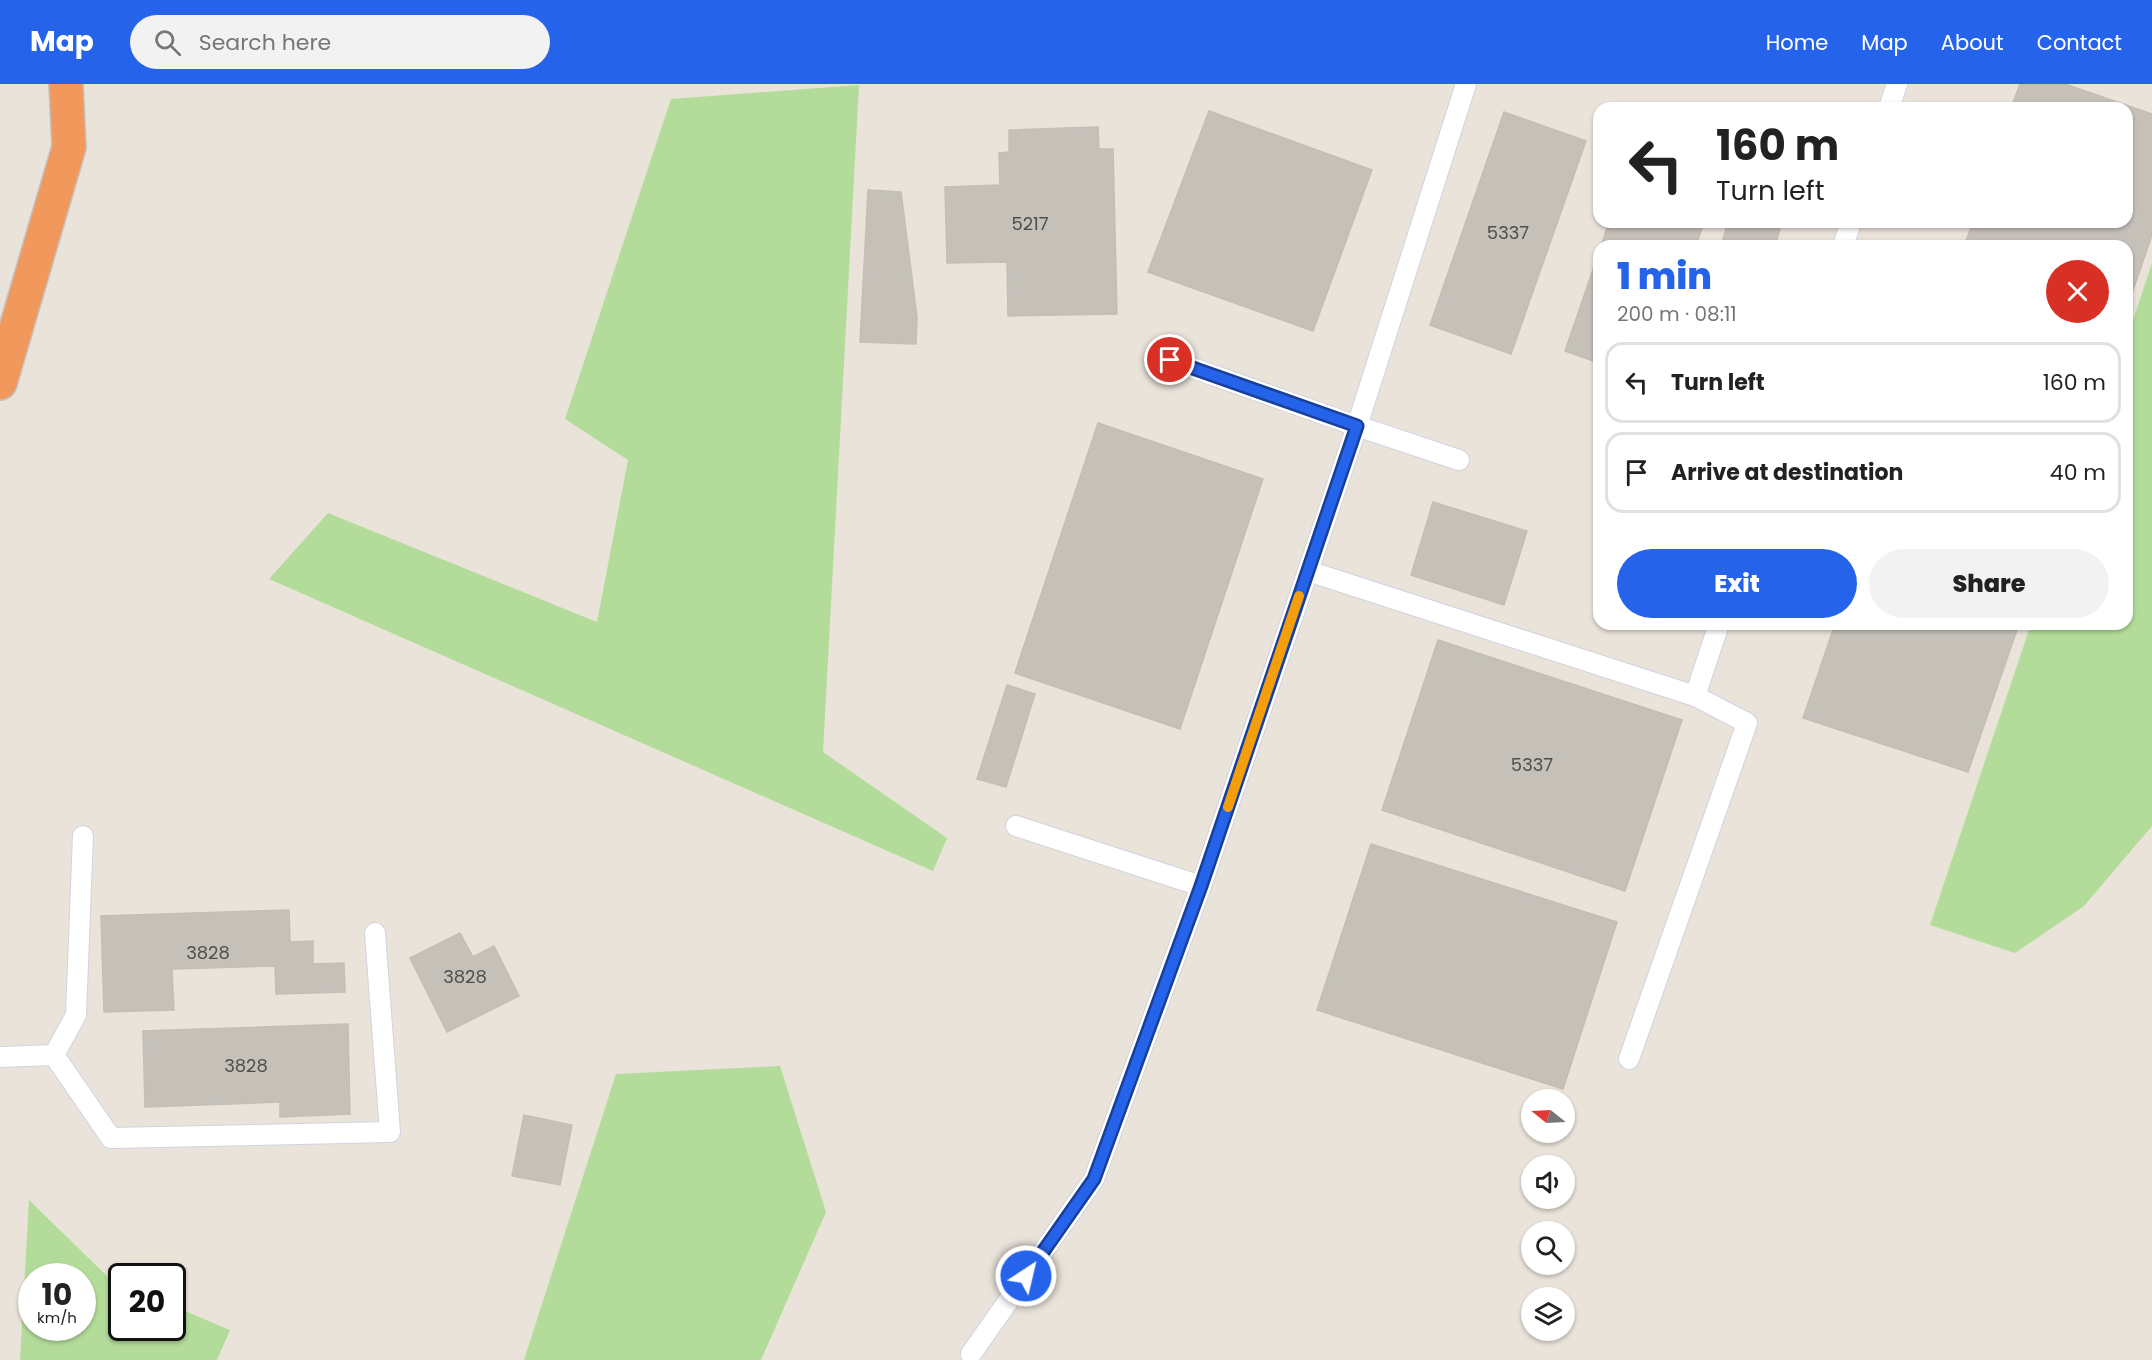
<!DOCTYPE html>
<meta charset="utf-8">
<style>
:root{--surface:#fff;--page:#f2f2f2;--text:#222;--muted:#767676;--line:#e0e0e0;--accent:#2563eb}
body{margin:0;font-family:Poppins,sans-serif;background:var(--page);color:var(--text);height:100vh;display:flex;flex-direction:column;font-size:22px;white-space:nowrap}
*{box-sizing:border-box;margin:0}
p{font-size:20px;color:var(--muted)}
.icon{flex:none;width:33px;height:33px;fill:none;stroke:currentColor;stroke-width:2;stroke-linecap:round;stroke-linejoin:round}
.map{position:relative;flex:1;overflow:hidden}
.side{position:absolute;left:1593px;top:156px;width:540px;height:390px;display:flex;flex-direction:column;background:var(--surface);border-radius:18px;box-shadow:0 2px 4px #0004}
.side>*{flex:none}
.guide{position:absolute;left:1593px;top:18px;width:540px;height:126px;border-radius:18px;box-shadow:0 2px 4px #0004;background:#fff;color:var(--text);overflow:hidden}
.needle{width:39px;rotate:288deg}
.tools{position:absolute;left:1521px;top:1005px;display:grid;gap:12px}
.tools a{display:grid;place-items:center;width:54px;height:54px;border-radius:50%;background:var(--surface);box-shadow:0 2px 4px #0004;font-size:30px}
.speed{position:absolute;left:18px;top:1179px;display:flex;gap:12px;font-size:30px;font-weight:700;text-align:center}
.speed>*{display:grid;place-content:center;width:78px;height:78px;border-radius:50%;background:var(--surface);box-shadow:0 2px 4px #0004;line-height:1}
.speed small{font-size:15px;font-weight:400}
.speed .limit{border:3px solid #111;border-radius:9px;background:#fff;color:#111}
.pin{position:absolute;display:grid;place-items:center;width:51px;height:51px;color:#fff;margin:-26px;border:3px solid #fff;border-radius:50%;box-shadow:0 2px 6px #0007}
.me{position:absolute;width:66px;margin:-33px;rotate:35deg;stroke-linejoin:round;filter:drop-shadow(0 0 4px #0008)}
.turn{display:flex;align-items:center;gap:21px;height:126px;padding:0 24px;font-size:27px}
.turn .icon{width:78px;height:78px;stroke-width:2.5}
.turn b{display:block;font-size:42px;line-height:51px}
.round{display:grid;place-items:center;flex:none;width:63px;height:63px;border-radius:32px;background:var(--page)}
.headline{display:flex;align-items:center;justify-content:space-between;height:102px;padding:0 24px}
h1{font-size:36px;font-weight:800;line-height:45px;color:var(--accent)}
.cta{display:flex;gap:12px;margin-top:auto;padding:12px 24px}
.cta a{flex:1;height:69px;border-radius:36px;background:var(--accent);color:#fff;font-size:24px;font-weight:800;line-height:69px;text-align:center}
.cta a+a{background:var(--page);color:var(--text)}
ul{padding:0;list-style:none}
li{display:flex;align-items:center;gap:18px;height:81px;margin:0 12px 9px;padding:0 12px;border:3px solid var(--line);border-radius:18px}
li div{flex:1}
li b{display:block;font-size:22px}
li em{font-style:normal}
header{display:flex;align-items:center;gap:36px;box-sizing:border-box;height:84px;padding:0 30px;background:var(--accent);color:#fff}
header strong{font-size:28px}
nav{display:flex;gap:33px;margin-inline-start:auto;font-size:21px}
.search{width:420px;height:54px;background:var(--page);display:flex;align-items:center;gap:15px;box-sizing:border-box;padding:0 21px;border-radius:33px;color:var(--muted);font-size:22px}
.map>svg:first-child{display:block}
.green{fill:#b3dc9a;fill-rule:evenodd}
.building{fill:#c5c1b9;stroke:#c4beb5;stroke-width:1.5}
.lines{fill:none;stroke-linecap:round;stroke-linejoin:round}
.lane-casing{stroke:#d0d3e0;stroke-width:22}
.highway-casing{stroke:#c3c3c3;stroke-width:36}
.lane{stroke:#fff;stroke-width:20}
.highway{stroke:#f1995d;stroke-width:33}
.route-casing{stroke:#184099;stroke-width:15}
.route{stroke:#2563eb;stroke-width:10}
.slow{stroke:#f59e0b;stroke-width:10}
.labels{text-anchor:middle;stroke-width:5;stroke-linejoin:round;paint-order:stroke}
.number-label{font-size:18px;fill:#4f4e4c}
</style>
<header>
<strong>Map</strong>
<div class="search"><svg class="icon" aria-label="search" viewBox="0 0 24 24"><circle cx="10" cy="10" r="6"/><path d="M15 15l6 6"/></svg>Search here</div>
<nav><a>Home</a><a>Map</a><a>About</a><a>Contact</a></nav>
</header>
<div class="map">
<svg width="2152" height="1276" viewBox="0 0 2152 1276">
<rect width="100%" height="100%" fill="#e9e3da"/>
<!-- green -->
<path class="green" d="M859 1 823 668 947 754 933 787 269 495 328 429 597 538 628 376 565 335 671 15Z
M2152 179V742L2084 822 2015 869 1930 841 2031 540H2127V254Z
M780 982 826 1128 761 1276H524L616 990Z
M29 1116 111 1196 121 1201 122 1244H172L173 1222 230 1246 217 1276H20ZM32 1192H82V1244H32Z"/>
<!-- building -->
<path class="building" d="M2020 0H2065L2152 30V151L2127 224V162H1964L1973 138H2127V24H2011Z
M1209 27 1372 86 1313 247 1148 188Z
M1504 28 1586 57 1511 270 1430 241Z
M1098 43 1099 65H1113L1117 230 1008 232 1007 178 947 179 945 103 1000 101 999 69 1009 68V46Z
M868 106 901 108 917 233 916 260 860 258Z
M1609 138H1704L1696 162H1601Z
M1728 138H1782L1775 162H1721Z
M1599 168V279L1565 267Z
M1098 339 1263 395 1180 645 1015 589Z
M1433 418 1527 447 1504 521 1411 491Z
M1835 540H2019L1968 688 1803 634Z
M1438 556 1682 636 1625 807 1382 726Z
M1007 601 1035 610 1006 703 977 695Z
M1371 760 1617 838 1563 1005 1317 926Z
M289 826 290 858 313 857V880L344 879 345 908 276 910 275 882 172 885 174 926 104 928 101 832Z
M460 849 473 873 494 862 519 912 447 948 410 874Z
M348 940 350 1030 280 1033V1018L145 1023 143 947Z
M524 1031 572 1041 560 1101 512 1092Z"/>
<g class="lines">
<!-- lane casing -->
<g class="lane-casing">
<path id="lane" d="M1889 24 1897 0
M1843 162 1851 138
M1170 276 1357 342 1459 376
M1308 487 1695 612 1719 540
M1016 742 1201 802
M54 971 76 931 83 752
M0 973 54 971 111 1054 390 1048 375 849
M1629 975 1747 639 1695 612
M971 1270 1094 1095 1201 802 1308 487 1357 342 1466 0"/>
</g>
<!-- highway casing -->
<g class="highway-casing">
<path id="highway" d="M0 299 69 63 66 0"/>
</g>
<!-- lane -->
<use href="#lane" class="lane"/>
<!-- highway -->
<use href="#highway" class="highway"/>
</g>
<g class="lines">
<!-- route casing -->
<g class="route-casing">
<path id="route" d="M1026 1192 1094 1095 1201 802 1357 342 1170 276"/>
</g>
<!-- route -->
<use href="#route" class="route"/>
<!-- slow -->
<path class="slow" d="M1228 723 1299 512"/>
</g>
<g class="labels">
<!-- number labels -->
<g class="number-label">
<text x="1030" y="146">5217</text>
<text x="1508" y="155">5337</text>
<text x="1532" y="687">5337</text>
<text x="208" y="875">3828</text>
<text x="465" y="899">3828</text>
<text x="246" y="988">3828</text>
</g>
</g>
</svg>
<div class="tools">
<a><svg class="needle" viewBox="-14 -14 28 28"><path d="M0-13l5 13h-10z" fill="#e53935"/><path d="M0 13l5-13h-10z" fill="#767676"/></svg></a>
<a><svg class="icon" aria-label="sound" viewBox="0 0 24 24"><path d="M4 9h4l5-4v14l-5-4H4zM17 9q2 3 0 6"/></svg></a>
<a><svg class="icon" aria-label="search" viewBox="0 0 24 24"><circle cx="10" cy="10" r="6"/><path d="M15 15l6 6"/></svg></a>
<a><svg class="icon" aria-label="layers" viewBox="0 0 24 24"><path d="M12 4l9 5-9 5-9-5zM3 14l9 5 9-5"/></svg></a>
</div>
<div class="speed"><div>10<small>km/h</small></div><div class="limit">20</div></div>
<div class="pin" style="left:1170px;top:276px;background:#d93025"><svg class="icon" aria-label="arrive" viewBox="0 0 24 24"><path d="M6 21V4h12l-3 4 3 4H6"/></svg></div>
<svg class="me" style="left:1026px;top:1192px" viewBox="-20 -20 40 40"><circle r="17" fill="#2563eb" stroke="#fff" stroke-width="3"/><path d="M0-11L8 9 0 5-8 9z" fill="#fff"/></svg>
<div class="guide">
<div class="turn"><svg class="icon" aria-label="left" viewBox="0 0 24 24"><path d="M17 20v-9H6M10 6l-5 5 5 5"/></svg><div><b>160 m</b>Turn left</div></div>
</div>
<section class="side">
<div class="headline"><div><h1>1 min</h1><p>200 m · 08:11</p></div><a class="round" style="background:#d93025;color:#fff"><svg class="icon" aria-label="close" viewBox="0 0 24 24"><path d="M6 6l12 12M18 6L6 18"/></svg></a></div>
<ul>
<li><svg class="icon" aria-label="left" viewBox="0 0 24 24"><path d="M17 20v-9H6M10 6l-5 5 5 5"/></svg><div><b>Turn left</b></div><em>160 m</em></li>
<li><svg class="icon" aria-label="arrive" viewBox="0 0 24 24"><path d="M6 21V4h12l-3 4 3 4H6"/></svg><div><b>Arrive at destination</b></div><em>40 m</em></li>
</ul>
<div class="cta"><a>Exit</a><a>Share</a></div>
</section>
</div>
